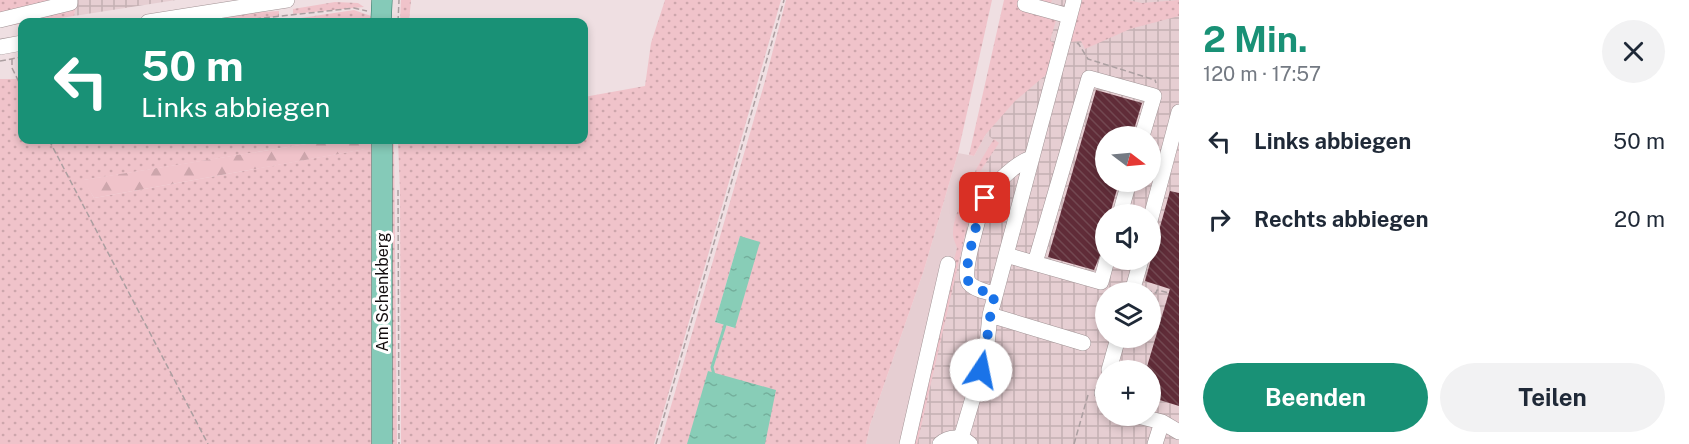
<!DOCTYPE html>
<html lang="de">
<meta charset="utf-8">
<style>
:root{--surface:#fff;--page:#f2f2f3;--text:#1f2937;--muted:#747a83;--accent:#199176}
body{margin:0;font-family:"Public Sans",sans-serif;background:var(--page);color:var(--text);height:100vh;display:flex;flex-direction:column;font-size:22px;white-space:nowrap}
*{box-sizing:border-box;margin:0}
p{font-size:20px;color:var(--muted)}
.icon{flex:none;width:33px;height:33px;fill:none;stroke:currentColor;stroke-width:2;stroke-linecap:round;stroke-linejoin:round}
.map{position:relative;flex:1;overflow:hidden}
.sheet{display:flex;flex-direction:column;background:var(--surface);width:510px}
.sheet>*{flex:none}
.guide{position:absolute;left:18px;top:18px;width:570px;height:126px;border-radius:12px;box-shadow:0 3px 9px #0003;background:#199176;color:#fff;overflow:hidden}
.needle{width:39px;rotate:106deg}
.controls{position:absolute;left:1095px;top:126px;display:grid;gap:12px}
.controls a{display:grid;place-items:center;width:66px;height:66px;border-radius:50%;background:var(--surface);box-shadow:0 3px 9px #0003;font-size:30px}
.pin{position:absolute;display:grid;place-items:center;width:51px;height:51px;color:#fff;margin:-26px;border-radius:12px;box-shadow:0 3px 9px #0006}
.me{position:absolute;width:66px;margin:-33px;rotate:11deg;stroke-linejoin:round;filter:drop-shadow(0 0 4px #0008)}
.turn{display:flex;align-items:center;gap:21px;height:126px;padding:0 24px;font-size:27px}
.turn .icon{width:78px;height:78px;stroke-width:2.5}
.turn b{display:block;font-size:42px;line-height:51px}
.round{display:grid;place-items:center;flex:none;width:63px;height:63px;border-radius:32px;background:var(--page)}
.summary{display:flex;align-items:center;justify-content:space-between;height:102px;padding:0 24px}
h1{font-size:36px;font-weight:700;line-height:45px;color:var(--accent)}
.button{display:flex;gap:12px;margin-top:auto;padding:12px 24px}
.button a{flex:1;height:69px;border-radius:36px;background:var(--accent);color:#fff;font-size:24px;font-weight:700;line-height:69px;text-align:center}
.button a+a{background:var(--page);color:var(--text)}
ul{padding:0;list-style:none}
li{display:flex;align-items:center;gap:18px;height:78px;padding:0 24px}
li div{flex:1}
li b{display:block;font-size:22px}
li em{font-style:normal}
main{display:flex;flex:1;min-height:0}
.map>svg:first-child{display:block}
.built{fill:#e6ced2}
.industrial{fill:url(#industrial-grid);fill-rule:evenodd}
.grass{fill:url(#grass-dots);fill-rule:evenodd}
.forest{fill:url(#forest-firs)}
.water{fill:url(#water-ripples)}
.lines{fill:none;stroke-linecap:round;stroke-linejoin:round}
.stream{stroke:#88cdb7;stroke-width:3}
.building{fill:url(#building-back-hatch)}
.minor-casing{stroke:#a09294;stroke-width:16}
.major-casing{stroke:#27705e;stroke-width:21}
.path{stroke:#ac9fa1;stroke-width:1.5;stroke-dasharray:6 3;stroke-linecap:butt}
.minor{stroke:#fff;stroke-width:15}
.major{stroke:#85cab8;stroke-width:20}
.route{stroke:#1a73e8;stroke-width:10;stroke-dasharray:0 18}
.labels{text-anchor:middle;stroke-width:6;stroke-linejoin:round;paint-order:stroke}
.street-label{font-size:16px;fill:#120c0d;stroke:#fff}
</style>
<main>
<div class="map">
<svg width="1179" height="444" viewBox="0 0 1179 444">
<defs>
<pattern id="industrial-grid" width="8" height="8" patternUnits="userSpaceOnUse" patternTransform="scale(1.5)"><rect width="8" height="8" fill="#e6ced2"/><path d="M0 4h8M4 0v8" fill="none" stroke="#c4b0b3"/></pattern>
<pattern id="grass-dots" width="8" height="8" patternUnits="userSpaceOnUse" patternTransform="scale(1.5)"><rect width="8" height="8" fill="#f0c3ca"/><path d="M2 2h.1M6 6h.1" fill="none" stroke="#cda6ac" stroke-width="1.8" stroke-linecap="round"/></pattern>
<pattern id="forest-firs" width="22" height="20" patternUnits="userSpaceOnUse" patternTransform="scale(1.5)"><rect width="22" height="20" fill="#f0c3ca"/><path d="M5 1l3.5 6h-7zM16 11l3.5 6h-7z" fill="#cda6ac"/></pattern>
<pattern id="water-ripples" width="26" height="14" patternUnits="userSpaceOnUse" patternTransform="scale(1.5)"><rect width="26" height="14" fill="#88cdb7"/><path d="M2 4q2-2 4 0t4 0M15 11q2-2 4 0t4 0" fill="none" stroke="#74af9c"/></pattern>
<pattern id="building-back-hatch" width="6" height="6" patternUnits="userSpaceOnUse" patternTransform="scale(1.5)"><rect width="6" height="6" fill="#602c38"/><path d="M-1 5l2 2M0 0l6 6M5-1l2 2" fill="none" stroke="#724851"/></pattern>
</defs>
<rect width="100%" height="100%" fill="#efdfe2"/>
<!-- built -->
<path class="built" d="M986 134 999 143 917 444H866L870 425 924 270 958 153 974 156Z"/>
<!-- industrial -->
<path class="industrial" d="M77 0H176L74 16Z
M1017 0H1179V444H917L979 173 998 143 986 134ZM1106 136H1150V182H1106ZM1106 214H1150V260H1106ZM1106 292H1150V338H1106ZM1106 370H1150V416H1106Z"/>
<!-- grass -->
<path class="grass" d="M0 0H77L74 16 0 27Z
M401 0H411L409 22H400Z
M665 0H781L654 444H401L400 191 398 140H584V97L645 86 651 43Z
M786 0H992L958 153 924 270 870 425 866 444H660L765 81ZM740 236 735 328H734L715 322Z
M1004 0H1052L1050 7 1059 10 1050 41 1054 43 1048 73 1015 101 986 134 974 156 969 155Z
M1081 0H1128L1142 3 1179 0V16L1130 29 1085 49 1081 41 1069 42Z
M335 2 358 3 364 7 293 14V9Z
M354 10 371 16 372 22H242L281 21Z
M279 11V17C249 18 219 22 188 22L244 13Z
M0 79H22V140H331L84 180 94 198 365 149 366 140H376L377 444H0Z
M994 139 999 143 979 173 917 444H909L957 248C956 244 953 239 953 234 952 212 981 158 994 139Z
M388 140H394L397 444H388Z"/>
<!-- forest -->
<path class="forest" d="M331 140H366V149L94 198 83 180Z"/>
<!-- water -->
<path class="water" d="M740 236 760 242 735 328 715 322Z
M708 371 776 390 765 444H687Z"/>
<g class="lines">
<!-- stream -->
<path class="stream" d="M714 375 712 367 725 325"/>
</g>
<!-- building -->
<path class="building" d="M1096 90 1142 103 1132 136H1106V182H1119L1110 214H1106V241L1094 270 1048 257Z
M1170 191 1179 193V406L1150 397V370H1146L1170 289 1145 281Z"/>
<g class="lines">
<!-- minor casing -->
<g class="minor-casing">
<path id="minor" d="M1025 4 1069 16
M0 20 70 3V0
M148 22 287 0
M0 47 22 43
M1120 214 1129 182
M1150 221 1179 112
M1006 255 1101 282 1107 260
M1035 263 1089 78 1154 96 1142 136
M1132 292 1141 260
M995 294C987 292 975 290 969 283 961 272 979 219 982 204 990 188 1014 164 1031 158
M990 315 1083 343
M1109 370 1118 338
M1106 382 1102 393 1106 400
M1138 416 1162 422 1155 444
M1162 422 1179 432
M961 438 986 354 990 315 1074 0
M907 444 948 264
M940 444C949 436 961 436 970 444"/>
</g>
<!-- major casing -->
<g class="major-casing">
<path id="major" d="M381 22 382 0
M382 444V140"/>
</g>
<!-- path -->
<path class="path" d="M246 20 354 8 367 11
M398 22 399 0
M1077 44 1078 43 1088 59 1155 80 1156 83
M12 59V68L22 88
M0 61 22 57
M49 140 208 444
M398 190 399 444
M1146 290 1156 293 1157 290 1169 293
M656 444 784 0
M1074 444 1088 395"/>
<!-- minor -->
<use href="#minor" class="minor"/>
<!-- major -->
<use href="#major" class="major"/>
</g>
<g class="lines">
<!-- route -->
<path class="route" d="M981 370C988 345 988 319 995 294 986 292 970 289 967 278 964 268 980 209 985 198"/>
</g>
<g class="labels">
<!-- street labels -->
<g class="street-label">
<text transform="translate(382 292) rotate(-90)" y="6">Am Schenkberg</text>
</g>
</g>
</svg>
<div class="controls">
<a><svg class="needle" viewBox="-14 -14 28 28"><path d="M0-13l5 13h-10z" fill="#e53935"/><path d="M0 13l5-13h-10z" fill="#747a83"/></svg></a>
<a><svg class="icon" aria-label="sound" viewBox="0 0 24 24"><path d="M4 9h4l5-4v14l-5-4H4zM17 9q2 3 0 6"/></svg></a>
<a><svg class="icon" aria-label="layers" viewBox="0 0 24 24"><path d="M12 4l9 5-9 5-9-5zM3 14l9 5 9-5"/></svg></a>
<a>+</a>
</div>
<div class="pin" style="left:985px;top:198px;background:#d93025"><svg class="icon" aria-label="arrive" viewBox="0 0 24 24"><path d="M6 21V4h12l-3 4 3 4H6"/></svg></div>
<svg class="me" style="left:981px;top:370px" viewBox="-20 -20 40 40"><circle r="19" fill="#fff"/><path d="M0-13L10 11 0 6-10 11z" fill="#1a73e8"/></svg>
<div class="guide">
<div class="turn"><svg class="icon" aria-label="left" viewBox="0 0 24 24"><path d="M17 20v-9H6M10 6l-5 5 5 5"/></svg><div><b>50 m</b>Links abbiegen</div></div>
</div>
</div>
<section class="sheet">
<div class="summary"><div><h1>2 Min.</h1><p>120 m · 17:57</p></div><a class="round"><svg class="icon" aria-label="close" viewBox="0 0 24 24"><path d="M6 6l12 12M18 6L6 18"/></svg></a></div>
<ul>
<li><svg class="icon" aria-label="left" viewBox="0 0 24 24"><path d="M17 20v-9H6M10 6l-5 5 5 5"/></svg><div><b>Links abbiegen</b></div><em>50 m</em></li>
<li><svg class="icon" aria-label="right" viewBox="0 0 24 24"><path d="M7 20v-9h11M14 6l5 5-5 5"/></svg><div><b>Rechts abbiegen</b></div><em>20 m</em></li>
</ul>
<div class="button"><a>Beenden</a><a>Teilen</a></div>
</section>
</main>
